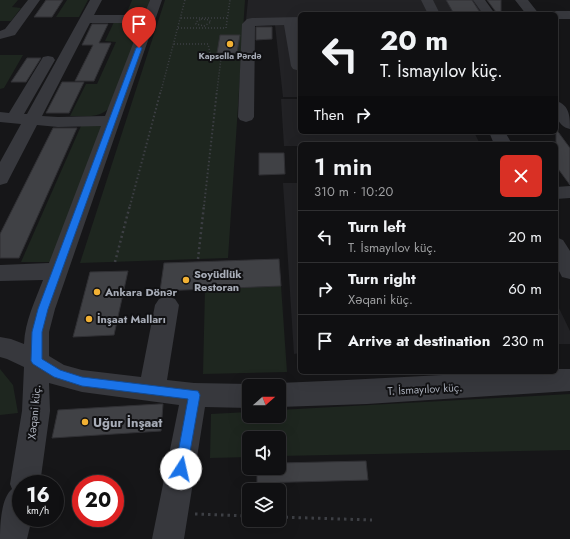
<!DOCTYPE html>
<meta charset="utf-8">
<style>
:root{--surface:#101012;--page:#19191b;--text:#f1f3f6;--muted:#9c9d9f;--line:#303032}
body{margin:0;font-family:Jost,sans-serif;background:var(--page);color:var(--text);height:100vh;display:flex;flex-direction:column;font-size:15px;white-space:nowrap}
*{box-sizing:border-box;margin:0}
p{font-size:13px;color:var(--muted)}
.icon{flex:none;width:22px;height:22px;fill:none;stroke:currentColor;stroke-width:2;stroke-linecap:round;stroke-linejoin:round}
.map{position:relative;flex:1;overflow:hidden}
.sheet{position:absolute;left:298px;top:142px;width:260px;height:232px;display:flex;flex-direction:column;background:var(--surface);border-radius:6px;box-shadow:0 4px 16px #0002,0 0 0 1px var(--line)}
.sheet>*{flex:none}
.hud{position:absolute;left:298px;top:12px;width:260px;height:122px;border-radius:6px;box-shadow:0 4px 16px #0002,0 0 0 1px var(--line);background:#101012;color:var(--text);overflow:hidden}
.needle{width:26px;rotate:69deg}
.fabs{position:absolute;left:242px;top:379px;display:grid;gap:8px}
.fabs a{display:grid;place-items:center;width:44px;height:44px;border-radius:6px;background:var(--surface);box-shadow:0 4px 16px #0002,0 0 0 1px var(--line);font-size:20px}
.speed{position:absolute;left:12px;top:475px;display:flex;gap:8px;font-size:20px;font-weight:700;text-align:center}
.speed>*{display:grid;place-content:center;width:52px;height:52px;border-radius:50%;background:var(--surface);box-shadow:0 4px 16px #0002,0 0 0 1px var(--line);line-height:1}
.speed small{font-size:10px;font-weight:400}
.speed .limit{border:6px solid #d22;background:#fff;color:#111}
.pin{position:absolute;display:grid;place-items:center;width:34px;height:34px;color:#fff;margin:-41px -17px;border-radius:50% 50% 50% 0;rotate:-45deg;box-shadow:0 0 4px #0007}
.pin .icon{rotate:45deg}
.me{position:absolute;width:44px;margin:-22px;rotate:10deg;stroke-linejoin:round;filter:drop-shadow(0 0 3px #0008)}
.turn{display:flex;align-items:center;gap:14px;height:84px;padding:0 16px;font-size:18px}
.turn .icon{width:52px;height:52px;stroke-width:2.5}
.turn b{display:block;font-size:28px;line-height:34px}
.then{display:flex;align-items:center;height:38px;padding:0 16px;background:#0003;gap:8px;font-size:15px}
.round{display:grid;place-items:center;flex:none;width:42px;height:42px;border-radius:6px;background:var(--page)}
.overview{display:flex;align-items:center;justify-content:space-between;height:68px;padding:0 16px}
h1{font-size:24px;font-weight:600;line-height:30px}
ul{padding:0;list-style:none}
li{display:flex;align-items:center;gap:12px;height:52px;padding:0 16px;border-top:1px solid var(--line)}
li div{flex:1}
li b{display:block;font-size:15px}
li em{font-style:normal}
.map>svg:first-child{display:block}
.built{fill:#222225}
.green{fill:#1e261f}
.building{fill:#404145;stroke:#303034}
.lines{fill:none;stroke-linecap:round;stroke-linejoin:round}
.path-far3{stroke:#3d3f44;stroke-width:1.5;stroke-dasharray:1 2;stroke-linecap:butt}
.path-far2{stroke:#3d3f44;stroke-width:2;stroke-dasharray:1.5 2.5;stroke-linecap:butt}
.path-far1{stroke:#3d3f44;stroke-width:2.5;stroke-dasharray:2 3;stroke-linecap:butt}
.path{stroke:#3d3f44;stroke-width:3;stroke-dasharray:2.5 4;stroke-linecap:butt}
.minor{fill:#37383d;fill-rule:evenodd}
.route{fill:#1a73e8;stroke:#114b97}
.poi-dot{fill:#f2b134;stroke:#111113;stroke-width:1.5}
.labels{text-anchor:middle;stroke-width:4;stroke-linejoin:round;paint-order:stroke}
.far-poi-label{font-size:9px;font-weight:bold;fill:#a8adb8;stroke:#111113}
.poi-label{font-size:11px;font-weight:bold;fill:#a8adb8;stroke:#111113;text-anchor:start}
.street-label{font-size:11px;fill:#a8adb8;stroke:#111113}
.near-poi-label{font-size:13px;font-weight:bold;fill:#a8adb8;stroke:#111113;text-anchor:start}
</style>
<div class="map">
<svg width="570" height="539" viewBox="0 0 570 539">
<rect width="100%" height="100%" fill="#161618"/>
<!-- built -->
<path class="built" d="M248 0H474L484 14H300V19L246 20Z
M300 24V97H283L275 25Z
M281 99H300V132H474L480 144H300V171L298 146H284Z
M283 183H300V353L294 354Z
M556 302 570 331V344H556Z"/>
<!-- green -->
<path class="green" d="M0 0H18L12 7 21 8 11 21H0Z
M67 0H88L79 17H56Z
M132 0H150L145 15H126Z
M165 0H245L228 258 80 263Z
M114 22H143L109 108C99 119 83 116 70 116L86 84H97L116 42 105 41Z
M0 55H23L4 88 0 89Z
M81 126H104L51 262H21Z
M281 286 287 372 203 374 205 289Z
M0 369 13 385 18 413 0 415Z
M570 394V450L279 456V438H249V457L210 458 211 414 249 412V416H279V410Z"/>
<!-- building -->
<path class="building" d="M46 0H63L52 17H34Z
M446 0H472L481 14H454Z
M487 0H501V12H496Z
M92 24H108L99 43H111L94 81H75L93 45H82Z
M256 27H272V39L256 40Z
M220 35H240L237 53H217Z
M27 58H41L26 82H11Z
M62 82H84L69 113H46Z
M53 128H77L19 258H0V234Z
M556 129 570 148V185L556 166Z
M259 153H284L285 174 259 175Z
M279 259 281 286 160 291 164 263Z
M128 271 114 335 73 337 90 272Z
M159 404H163L161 431 52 438 58 410Z
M366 461 368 480 257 483V468H279V463Z"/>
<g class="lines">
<!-- path-far3 -->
<path class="path-far3" d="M181 18H227
M201 19 209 20 211 22 204 26 196 24V22Z
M178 28H226L230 0
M174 44H208L211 57 221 58 217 91
M161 91 185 0"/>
<!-- path-far2 -->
<path class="path-far2" d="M130 206 161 90
M204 206 217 90"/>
<!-- path-far1 -->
<path class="path-far1" d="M198 259 204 205
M115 262 130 205"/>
<!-- path -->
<path class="path" d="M195 514 249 516
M279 517 372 520"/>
<!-- minor -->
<path class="minor" d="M28 0H40L15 35 0 39V31L5 29Z
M90 0H102L94 15H144L150 0H162L55 309 49 332V356L64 365 82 370 141 377 155 305 159 299 167 296 175 299 179 305 167 380 194 383 249 384 254 386H249V408L205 407 184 539H152L179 405 82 392 49 383 50 411 40 484H21V518H32L27 539H0C0 525 1 498 12 489L10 484 22 411 24 367 7 359 0 357V337L11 339 24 344C25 321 35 301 43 280L0 281V265L49 263 101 126 58 127 37 125 9 179 7 183 0 185V162L21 124 0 122V112L9 113 43 57 48 56 53 57 55 60 24 114H27ZM90 23H141L105 116 58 117 42 116Z
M421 0H433L440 14H428Z
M473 0H485L495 14H483Z
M515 0H528L539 14H526Z
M556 11H570V19H556V14H550Z
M300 17V25H297L300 39V71L293 69 291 66 284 25 255 26 254 117 252 120 246 122 240 120 238 117 242 24 247 19 252 18Z
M556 101C570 105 570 117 570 129 556 126 556 113 556 101Z
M489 132H505L512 144H494Z
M570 186V198L556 199V187Z
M556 237 563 240 570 251V279L562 277 556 265Z
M556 369H570V391L367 404 279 407V386H271L279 383C371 380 464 372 556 372Z"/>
</g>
<!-- route -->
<path class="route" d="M139 46 142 48 48 309 42 332V359L60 370 82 377 198 391 200 395 187 469 185 473 181 475 177 473 175 469 188 399 82 386 54 377 33 364 31 361 32 332 38 309 136 48Z"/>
<!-- markers -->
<g class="poi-dot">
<circle cx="230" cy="44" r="4"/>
<circle cx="186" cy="280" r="4"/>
<circle cx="97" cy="292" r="4"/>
<circle cx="89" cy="319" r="4"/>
<circle cx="85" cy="422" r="4"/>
</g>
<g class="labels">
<!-- far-poi labels -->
<g class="far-poi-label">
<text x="230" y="59">Kapsella Pərdə</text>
</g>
<!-- poi labels -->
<g class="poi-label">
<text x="194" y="278">Soyüdlük<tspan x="194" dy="13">Restoran</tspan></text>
<text x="105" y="296">Ankara Dönər</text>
<text x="97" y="323">İnşaat Malları</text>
</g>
<!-- street labels -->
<g class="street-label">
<text transform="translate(425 389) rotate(-3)" y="4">T. İsmayılov küç.</text>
<text transform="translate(34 412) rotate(-85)" y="4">Xəqani küç.</text>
</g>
<!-- near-poi labels -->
<g class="near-poi-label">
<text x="93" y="427">Uğur İnşaat</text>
</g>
</g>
</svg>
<div class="fabs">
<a><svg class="needle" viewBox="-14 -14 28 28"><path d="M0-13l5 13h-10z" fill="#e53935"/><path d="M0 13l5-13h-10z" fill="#9c9d9f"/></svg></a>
<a><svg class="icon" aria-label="sound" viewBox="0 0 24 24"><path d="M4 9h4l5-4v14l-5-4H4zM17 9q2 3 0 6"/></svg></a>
<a><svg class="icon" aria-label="layers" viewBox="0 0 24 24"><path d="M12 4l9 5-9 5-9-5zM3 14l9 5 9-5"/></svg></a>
</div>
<div class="speed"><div>16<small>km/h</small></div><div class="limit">20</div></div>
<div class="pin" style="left:139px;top:48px;background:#d93025"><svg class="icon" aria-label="arrive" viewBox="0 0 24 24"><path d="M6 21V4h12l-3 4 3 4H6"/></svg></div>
<svg class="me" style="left:181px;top:469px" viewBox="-20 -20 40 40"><circle r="19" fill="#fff"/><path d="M0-13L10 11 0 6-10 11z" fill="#1a73e8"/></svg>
<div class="hud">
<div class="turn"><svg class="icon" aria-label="left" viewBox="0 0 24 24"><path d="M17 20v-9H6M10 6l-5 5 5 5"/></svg><div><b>20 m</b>T. İsmayılov küç.</div></div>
<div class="then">Then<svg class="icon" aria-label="right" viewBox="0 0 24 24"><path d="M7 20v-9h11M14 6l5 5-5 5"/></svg></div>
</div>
<section class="sheet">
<div class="overview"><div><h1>1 min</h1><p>310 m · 10:20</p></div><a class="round" style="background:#d93025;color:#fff"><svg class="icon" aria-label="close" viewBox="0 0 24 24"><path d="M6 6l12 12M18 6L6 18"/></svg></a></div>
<ul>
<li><svg class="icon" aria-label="left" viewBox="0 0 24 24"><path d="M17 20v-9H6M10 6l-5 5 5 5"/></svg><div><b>Turn left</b><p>T. İsmayılov küç.</p></div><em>20 m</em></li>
<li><svg class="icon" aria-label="right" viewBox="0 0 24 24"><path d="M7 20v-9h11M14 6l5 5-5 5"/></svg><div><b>Turn right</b><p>Xəqani küç.</p></div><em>60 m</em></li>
<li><svg class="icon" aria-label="arrive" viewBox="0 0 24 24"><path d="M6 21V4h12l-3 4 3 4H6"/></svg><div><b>Arrive at destination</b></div><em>230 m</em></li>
</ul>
</section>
</div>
